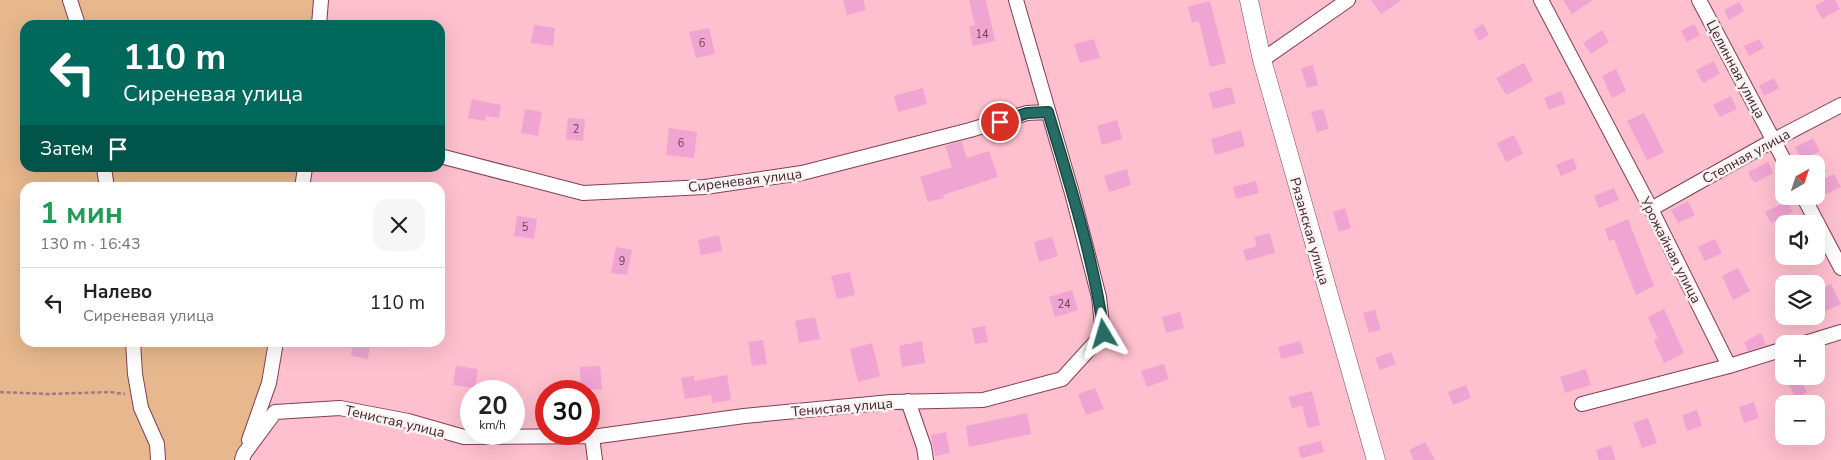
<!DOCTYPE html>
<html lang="ru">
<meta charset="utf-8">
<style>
:root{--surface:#fff;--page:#f6f6f6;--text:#222;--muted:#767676;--line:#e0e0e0}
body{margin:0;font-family:"Nunito Sans",sans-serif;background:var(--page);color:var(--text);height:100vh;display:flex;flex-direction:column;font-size:19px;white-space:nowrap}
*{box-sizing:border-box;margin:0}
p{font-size:16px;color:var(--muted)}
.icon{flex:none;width:28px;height:28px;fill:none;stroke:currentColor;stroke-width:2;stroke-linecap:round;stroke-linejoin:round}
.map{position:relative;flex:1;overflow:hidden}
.sheet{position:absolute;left:20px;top:182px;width:425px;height:165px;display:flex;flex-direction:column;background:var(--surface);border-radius:15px;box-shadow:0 5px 20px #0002}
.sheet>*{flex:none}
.guide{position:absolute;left:20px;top:20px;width:425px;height:152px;border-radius:15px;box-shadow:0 5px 20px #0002;background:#00695c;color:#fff;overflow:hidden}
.needle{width:32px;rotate:39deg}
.fabs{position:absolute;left:1775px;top:155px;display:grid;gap:10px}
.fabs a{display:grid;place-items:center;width:50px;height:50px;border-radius:10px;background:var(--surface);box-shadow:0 5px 20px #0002;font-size:25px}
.speed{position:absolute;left:460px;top:380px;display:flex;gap:10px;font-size:25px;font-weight:700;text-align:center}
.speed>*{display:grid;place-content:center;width:65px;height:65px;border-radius:50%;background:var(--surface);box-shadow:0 5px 20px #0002;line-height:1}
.speed small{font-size:12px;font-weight:400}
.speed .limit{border:8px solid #d22;background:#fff;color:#111}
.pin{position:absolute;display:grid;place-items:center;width:42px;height:42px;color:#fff;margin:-21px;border:2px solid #fff;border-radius:50%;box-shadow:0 1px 5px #0007}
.me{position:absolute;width:55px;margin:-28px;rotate:353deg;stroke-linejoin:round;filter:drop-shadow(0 0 4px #0008)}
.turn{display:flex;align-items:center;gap:18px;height:105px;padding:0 20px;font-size:22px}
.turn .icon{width:65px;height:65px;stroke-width:2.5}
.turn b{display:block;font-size:35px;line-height:42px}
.then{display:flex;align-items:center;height:48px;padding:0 20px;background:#0003;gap:10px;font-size:19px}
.round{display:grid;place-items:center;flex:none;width:52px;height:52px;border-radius:15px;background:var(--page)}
.head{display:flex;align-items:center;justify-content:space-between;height:85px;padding:0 20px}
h1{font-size:30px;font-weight:700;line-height:38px;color:#1e9e55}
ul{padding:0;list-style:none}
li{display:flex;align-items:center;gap:15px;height:70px;padding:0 20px;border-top:1px solid var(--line)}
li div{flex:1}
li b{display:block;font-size:19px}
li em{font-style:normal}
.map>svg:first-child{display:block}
.green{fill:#e7b88d}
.building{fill:#efa4d1}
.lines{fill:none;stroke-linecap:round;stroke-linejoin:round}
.minor-casing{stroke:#814052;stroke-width:16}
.major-casing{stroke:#814052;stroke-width:19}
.path{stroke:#a57682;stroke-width:2.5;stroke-dasharray:4 2.5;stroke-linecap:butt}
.minor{stroke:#fff;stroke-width:14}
.major{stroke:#fff;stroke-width:18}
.route-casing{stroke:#184741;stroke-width:12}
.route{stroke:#256d64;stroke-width:9}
.labels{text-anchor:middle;stroke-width:5;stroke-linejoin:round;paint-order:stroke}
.number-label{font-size:11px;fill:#6c4454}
.street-label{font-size:14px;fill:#41242b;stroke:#faf1f3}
</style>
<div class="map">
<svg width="1841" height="460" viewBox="0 0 1841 460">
<rect width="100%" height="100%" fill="#febfce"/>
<!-- green -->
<path class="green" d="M0 0H321L319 25H25V168H305L302 187 25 188V342L276 343 242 460H0Z"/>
<!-- building -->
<path class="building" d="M843 0H863L866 10 847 15Z
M969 0H986L995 41 973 46 969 26 975 25Z
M1371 0H1402L1381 14Z
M1563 0H1593L1572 14Z
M1826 0H1835L1840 9 1822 19 1815 6Z
M1210 1 1226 63 1210 67 1199 21 1192 23 1188 7Z
M1739 2 1744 11 1729 20 1724 10Z
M1483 24 1489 35 1479 41 1473 30Z
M1694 24 1700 35 1687 42 1681 31Z
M534 25 555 28 553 46 531 43Z
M709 28 715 54 696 58 689 32Z
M1602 30 1609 42 1591 54 1583 43Z
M1094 39 1100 58 1080 63 1074 44Z
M1759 39 1764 48 1749 56 1744 46Z
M1714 61 1720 74 1703 83 1696 70Z
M1524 63 1533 81 1506 95 1496 78Z
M1313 65 1318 85 1307 88 1301 68Z
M1616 69 1626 91 1612 98 1602 76Z
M1774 78 1779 88 1764 96 1759 86Z
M1231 87 1236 103 1213 109 1209 93Z
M923 88 927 104 898 112 894 96Z
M1561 91 1566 103 1549 110 1544 98Z
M1731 96 1737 109 1720 117 1713 105Z
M472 99 501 105 499 118 486 116 485 121 468 118Z
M525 109 542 112 538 136 521 133Z
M1323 109 1329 129 1317 132 1311 112Z
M1644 113 1664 152 1647 160 1627 121Z
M568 118 585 119 583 141 566 139Z
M1117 120 1122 139 1102 145 1097 126Z
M669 128 697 132 694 158 666 155Z
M1241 130 1245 146 1215 155 1211 139Z
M1514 135 1523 154 1506 162 1497 143Z
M1813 138 1820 151 1802 160 1795 147Z
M961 141 967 158 989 151 998 177 943 195 944 198 928 202 920 177 952 167 945 146Z
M1573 158 1577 169 1561 176 1556 165Z
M1768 162 1773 173 1754 183 1748 172Z
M1127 169 1131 185 1109 192 1104 176Z
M1834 174 1841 187 1820 197 1816 190V183Z
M1256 181 1259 193 1236 199 1233 187Z
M1614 188 1619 200 1599 208 1594 196Z
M1688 201 1695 215 1678 223 1671 210Z
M1787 201 1793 212 1771 223 1765 212Z
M1345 208 1351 228 1339 232 1333 212Z
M517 216 537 219 534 239 514 236Z
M1628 219 1654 286 1636 295 1614 239 1609 241 1605 229Z
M1270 233 1275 253 1246 261 1243 250 1257 246 1254 237Z
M719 235 722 251 701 255 698 240Z
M1052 237 1058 256 1039 262 1034 242Z
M1715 239 1722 253 1705 261 1698 247Z
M616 247 632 250 627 275 611 273Z
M1738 268 1750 291 1733 300 1722 276Z
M850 272 855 295 837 299 831 276Z
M1831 284 1841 304 1824 312 1816 296V291Z
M1072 290 1078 310 1055 317 1049 297Z
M1664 309 1684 353 1664 363 1654 340 1658 339 1648 317Z
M1375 310 1381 330 1369 333 1363 313Z
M1180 312 1184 328 1166 333 1162 317Z
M815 317 820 339 799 343 795 321Z
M985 326 988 342 975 344 972 328Z
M1761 333 1766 345 1748 351 1744 342Z
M763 340 767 364 752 366 748 342Z
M922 341 925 363 902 367 899 346Z
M1300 341 1304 353 1281 359 1278 347Z
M353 342H370L368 359 351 356Z
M872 343 880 376 858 382 850 349Z
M1391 352 1396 364 1380 370 1375 358Z
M1164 364 1169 379 1147 387 1141 371Z
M456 366 478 369 475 388 453 385Z
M600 366 602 389 581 390 580 367Z
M1586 369 1591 385 1565 393 1560 377Z
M727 375 731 400 712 403 711 395 685 399 681 378 694 376V381Z
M1799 377 1807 392 1796 398 1788 383Z
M1466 385 1471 398 1453 405 1448 392Z
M1095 388 1104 409 1086 415 1078 394Z
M1312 391 1320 425 1308 428 1302 406 1292 408 1289 397Z
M1754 402 1759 418 1744 423 1739 407Z
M1697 410 1702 426 1687 431 1682 415Z
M1027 413 1031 434 969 447 966 426Z
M1648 418 1657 443 1642 448 1633 423Z
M946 432 950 453 935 456 931 435Z
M1321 441 1324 452 1301 458 1298 447Z
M1425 442 1435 460H1414L1409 450Z
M1611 445 1616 460H1599L1596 450Z"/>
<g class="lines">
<!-- minor casing -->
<g class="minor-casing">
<path id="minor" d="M70 0 78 25
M1541 0 1651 209 1729 366
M1699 0 1786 164
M319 25 321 0
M1262 60 1348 0
M440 156 583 193 705 187 802 173 970 130 1027 113 1048 112
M104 168 107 188
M302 188 305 168
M1803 196 1841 268
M1651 209 1774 140 1841 105
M133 342 135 374 141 408 157 444 158 460
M1802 344 1841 332
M908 401 924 447 926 460
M1582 404 1729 366 1784 349
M592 436 595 460
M249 440 269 383 276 342
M242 460 244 454 275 412 340 408 408 421 464 437 599 436 744 416 891 402 983 400 1062 379 1103 334 1099 297 1072 193 1016 0"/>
</g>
<!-- major casing -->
<g class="major-casing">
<path id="major" d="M1249 0 1262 60 1376 460"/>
</g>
<!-- path -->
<path class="path" d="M0 392 48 394 110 392 125 394"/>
<!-- minor -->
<use href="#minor" class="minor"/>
<!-- major -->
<use href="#major" class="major"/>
</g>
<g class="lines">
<!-- route casing -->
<g class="route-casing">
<path id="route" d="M1000 122 1027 113 1048 112C1070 185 1094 259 1104 334"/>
</g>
<!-- route -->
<use href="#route" class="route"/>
</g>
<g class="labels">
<!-- number labels -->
<g class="number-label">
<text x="982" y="38">14</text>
<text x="702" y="47">6</text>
<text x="576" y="133">2</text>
<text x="681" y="147">6</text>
<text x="525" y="231">5</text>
<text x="622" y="265">9</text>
<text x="1064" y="308">24</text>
</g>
<!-- street labels -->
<g class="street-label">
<text transform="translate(1736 69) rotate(62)" y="5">Целинная улица</text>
<text transform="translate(1746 156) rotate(-29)" y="5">Степная улица</text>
<text transform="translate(745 180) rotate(-7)" y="5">Сиреневая улица</text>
<text transform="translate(1310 231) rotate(74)" y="5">Рязанская улица</text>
<text transform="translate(1671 250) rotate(63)" y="5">Урожайная улица</text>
<text transform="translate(842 407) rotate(-5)" y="5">Тенистая улица</text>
<text transform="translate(395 421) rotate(13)" y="5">Тенистая улица</text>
</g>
</g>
</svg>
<div class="fabs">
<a><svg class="needle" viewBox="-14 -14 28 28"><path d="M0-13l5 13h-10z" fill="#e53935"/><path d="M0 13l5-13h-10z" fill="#767676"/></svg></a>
<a><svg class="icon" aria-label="sound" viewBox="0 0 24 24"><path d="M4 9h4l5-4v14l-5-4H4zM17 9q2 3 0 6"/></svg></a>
<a><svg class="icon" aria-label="layers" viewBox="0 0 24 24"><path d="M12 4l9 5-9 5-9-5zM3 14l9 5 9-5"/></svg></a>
<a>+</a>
<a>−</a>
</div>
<div class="speed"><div>20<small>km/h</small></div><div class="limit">30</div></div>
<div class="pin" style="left:1000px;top:122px;background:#d93025"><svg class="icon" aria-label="arrive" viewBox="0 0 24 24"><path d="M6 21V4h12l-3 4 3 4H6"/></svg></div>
<svg class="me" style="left:1104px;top:334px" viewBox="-20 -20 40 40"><path d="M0-17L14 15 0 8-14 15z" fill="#256d64" stroke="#fff" stroke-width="4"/></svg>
<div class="guide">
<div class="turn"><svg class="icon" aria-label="left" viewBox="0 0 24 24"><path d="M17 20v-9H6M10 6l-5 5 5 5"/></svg><div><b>110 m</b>Сиреневая улица</div></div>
<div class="then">Затем<svg class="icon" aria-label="arrive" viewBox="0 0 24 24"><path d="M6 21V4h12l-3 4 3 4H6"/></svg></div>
</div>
<section class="sheet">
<div class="head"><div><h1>1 мин</h1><p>130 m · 16:43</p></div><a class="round"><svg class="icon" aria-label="close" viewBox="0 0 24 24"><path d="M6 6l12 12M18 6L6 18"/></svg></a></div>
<ul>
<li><svg class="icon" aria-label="left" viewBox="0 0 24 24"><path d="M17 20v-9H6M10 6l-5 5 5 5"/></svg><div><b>Налево</b><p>Сиреневая улица</p></div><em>110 m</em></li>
</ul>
</section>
</div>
